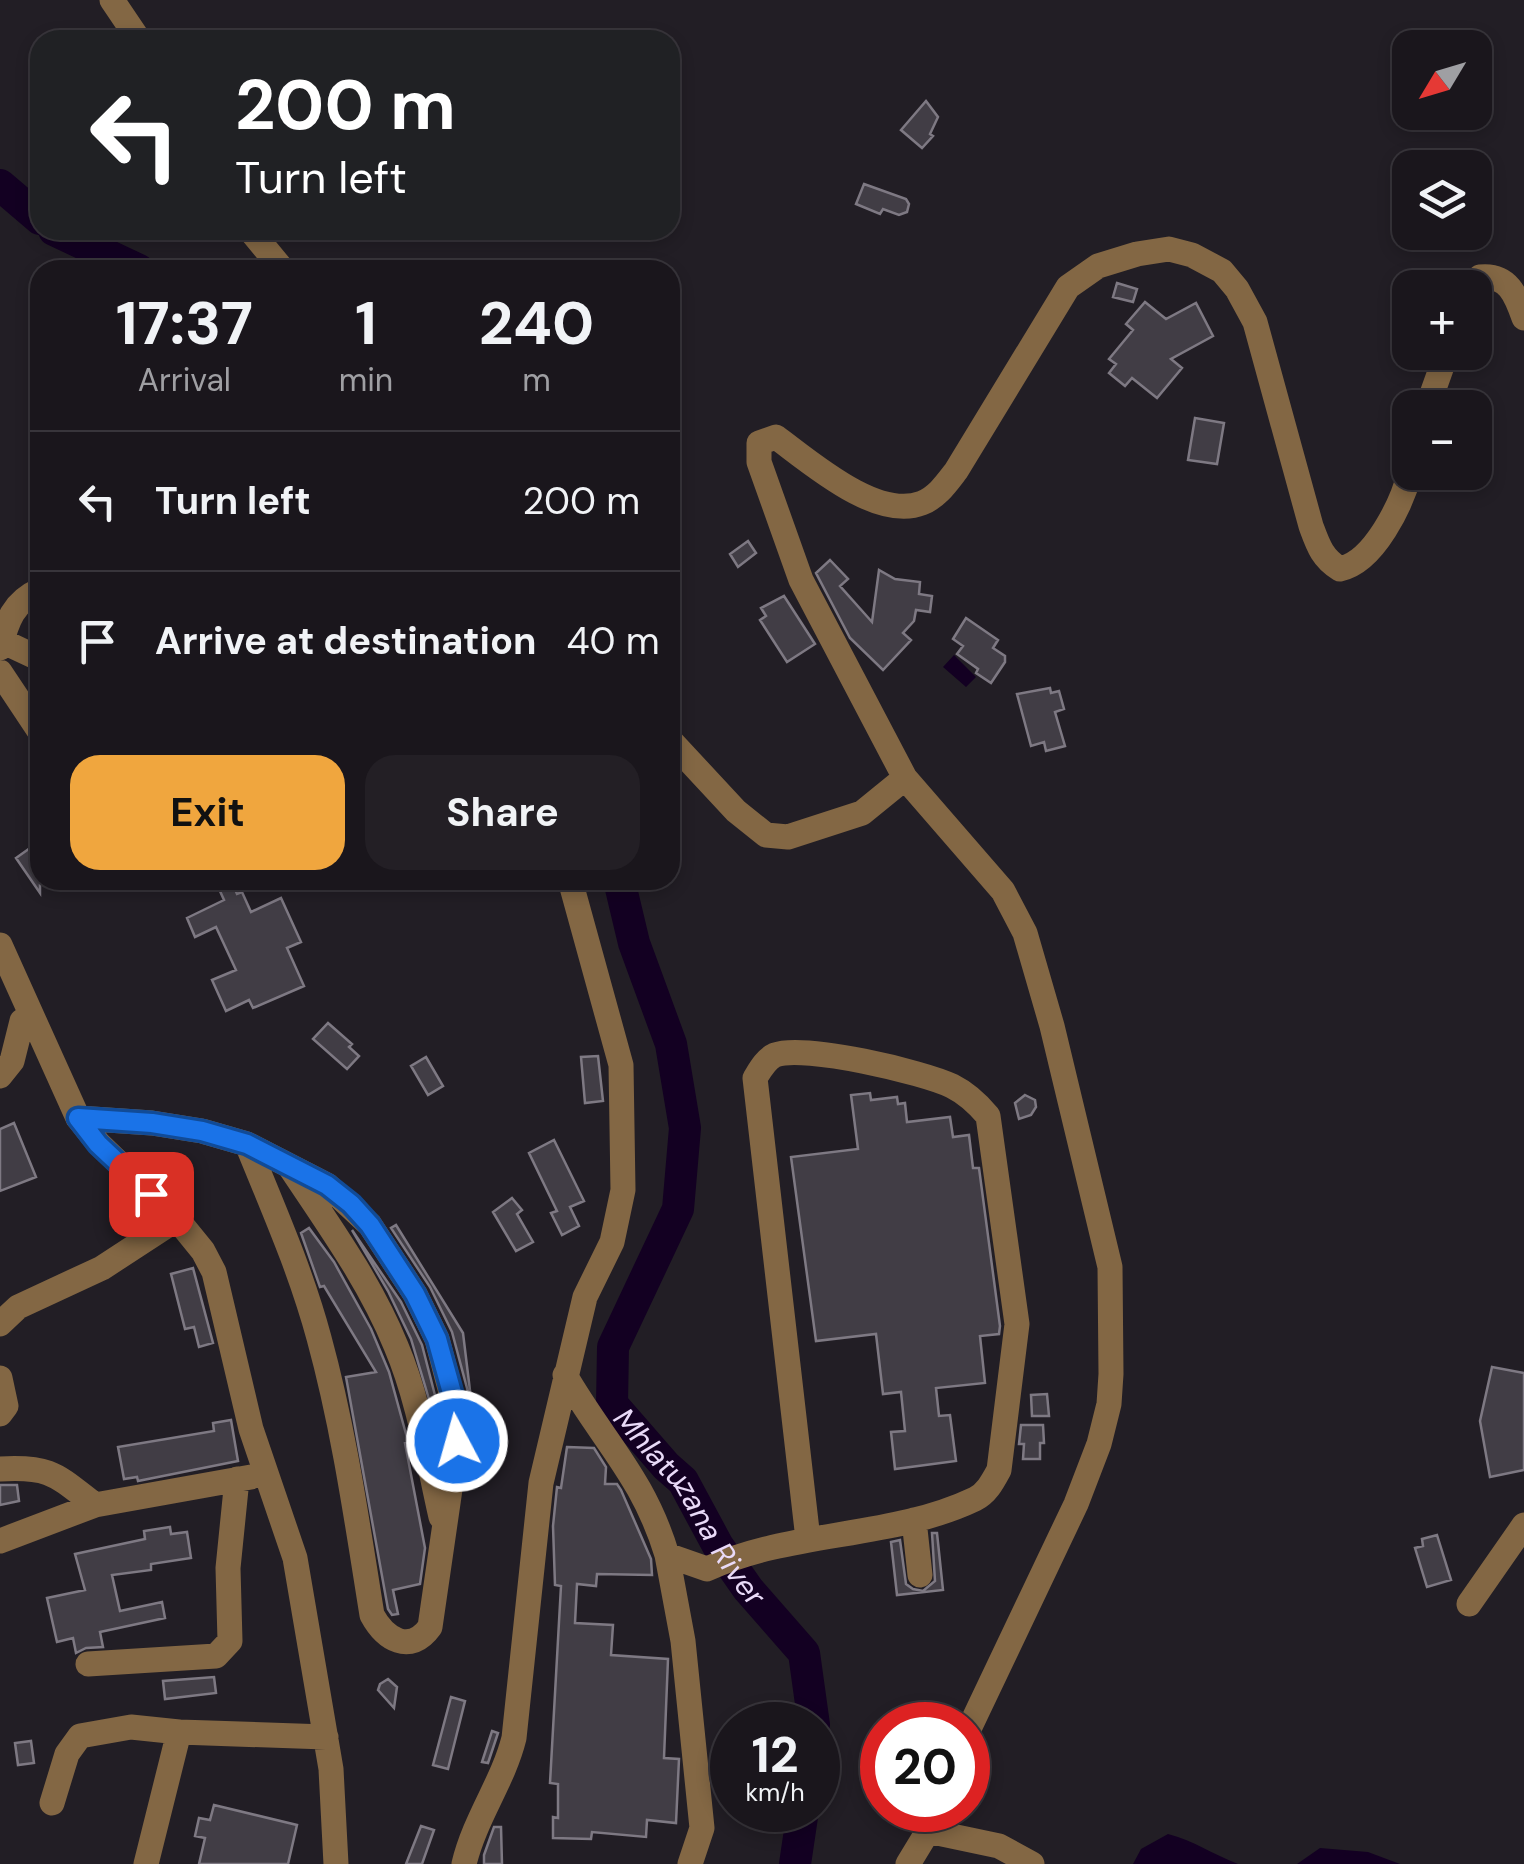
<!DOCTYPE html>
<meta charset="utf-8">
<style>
:root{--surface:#1a161c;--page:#231f25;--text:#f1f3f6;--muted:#9f9fa3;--line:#38353b;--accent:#f0a63e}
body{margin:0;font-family:"DM Sans",sans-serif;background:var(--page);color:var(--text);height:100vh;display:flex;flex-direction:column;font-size:38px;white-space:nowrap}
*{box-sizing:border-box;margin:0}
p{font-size:32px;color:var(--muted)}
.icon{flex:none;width:55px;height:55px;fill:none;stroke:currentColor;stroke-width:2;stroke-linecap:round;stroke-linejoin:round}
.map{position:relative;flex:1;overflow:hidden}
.details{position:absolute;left:30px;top:260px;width:650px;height:630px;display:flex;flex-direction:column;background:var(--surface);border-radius:30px;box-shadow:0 5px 15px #0003,0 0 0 2px var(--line)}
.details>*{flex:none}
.hud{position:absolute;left:30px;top:30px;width:650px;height:210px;border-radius:30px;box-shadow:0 5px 15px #0003,0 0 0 2px var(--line);background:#202124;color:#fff;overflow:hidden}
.needle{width:65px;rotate:232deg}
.buttons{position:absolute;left:1392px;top:30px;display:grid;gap:20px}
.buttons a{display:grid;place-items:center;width:100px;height:100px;border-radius:20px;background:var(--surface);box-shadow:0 5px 15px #0003,0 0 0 2px var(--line);font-size:50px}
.speed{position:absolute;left:710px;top:1702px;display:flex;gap:20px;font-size:50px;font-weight:700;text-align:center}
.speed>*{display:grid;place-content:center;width:130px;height:130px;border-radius:50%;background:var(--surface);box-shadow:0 5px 15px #0003,0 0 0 2px var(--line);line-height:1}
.speed small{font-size:25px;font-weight:400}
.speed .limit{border:15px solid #d22;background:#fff;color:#111}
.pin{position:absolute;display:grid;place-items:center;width:85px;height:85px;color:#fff;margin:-42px;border-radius:20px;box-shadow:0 5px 15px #0006}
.me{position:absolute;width:110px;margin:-55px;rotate:354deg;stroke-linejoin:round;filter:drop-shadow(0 0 8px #0008)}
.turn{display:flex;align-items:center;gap:35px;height:210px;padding:0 40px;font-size:45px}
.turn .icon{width:130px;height:130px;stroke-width:2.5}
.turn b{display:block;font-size:70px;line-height:85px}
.eta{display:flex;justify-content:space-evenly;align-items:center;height:170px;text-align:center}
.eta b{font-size:60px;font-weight:700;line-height:70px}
.cta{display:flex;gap:20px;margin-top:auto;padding:20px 40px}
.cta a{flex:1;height:115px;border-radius:30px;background:var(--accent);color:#111;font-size:40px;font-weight:700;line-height:115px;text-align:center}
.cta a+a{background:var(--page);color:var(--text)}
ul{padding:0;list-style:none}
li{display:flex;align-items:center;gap:30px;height:140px;padding:0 40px;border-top:2px solid var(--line)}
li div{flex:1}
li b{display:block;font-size:38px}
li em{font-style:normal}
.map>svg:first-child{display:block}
.water{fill:#130022}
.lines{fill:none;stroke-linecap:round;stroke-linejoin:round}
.river{stroke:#130022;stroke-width:32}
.building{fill:#413d45;stroke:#7e7983;stroke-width:2.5}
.minor{stroke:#836744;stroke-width:25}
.route-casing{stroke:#114b97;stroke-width:25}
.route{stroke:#1a73e8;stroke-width:18}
.labels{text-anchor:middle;stroke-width:8;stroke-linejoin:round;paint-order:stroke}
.water-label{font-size:30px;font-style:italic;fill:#e9daf8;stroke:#221e25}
</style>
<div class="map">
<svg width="1524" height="1864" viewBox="0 0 1524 1864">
<rect width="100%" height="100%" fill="#221e25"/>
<!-- water -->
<path class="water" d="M954 655 976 677 966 687 943 667Z
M1168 1834C1193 1840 1214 1855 1238 1864H1133L1141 1849Z
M1320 1848 1368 1852 1400 1864H1297Z"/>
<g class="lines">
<!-- river -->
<g class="river">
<path d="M0 185 40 219"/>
<path d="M54 230 139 270"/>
<path id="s1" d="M619 880 634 943 671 1044 685 1128 678 1209 613 1347 612 1404 666 1466 683 1481 718 1546 748 1589 804 1653 814 1725"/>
<path d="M795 1864 803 1810"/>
</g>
</g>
<!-- building -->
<path class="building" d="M926 101 938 117 930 134 933 136 922 148 901 130Z
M864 184 906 199 909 204 907 212 899 215 883 209 880 214 856 204Z
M1117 283 1137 289 1133 302 1113 297Z
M1145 302 1166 319 1196 303 1213 336 1171 359 1182 368 1157 398 1132 378 1125 386 1109 373 1116 364 1109 359 1133 330 1126 324Z
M1195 418 1224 423 1217 464 1188 460Z
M748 541 756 553 738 567 730 554Z
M830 560 848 579 840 586 872 622 879 570 895 579 920 582 919 594 932 596 930 612 916 610 914 621 903 633 911 640 883 670 850 638 816 573Z
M784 596 815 644 787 662 760 620 766 616 761 608Z
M966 618 998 640 993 648 1005 656V662L991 683 976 673 978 669 957 654 963 646 953 639Z
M1050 688 1051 693 1059 691 1064 709 1055 712 1065 746 1046 751 1044 742 1031 746 1017 694Z
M40 841V893L16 858Z
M215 880H231L237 894 242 892 251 912 281 898 301 942 287 948 304 986 253 1008 249 1000 226 1011 212 980 236 970 216 927 195 937 187 918 224 900Z
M328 1023 352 1044 349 1047 359 1056 347 1069 313 1039Z
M598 1056 603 1101 585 1103 581 1057Z
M426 1057 443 1086 428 1095 411 1066Z
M870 1093 871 1100 897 1097 898 1104 905 1103 907 1122 950 1117 953 1137 969 1135 973 1168H979L1000 1326 999 1334 980 1336 985 1383 936 1388 939 1416 950 1415 956 1461 895 1469 891 1432 905 1431 901 1392 883 1394 876 1334 816 1341 791 1157 858 1149 851 1095Z
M1025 1095 1035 1100 1036 1107 1031 1115 1019 1119 1015 1103Z
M14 1123 36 1177 0 1191V1129Z
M554 1140 584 1201 570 1207 579 1226 562 1235 551 1213 557 1211 529 1153Z
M512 1198 522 1210 517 1214 533 1242 516 1251 493 1212Z
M396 1225 463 1333 472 1407 452 1332 430 1287 391 1228Z
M309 1228 334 1262 371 1329 389 1372 406 1434 408 1442 405 1443 425 1548 420 1584 393 1590 398 1614 392 1615 388 1609 346 1377 376 1372 324 1286 320 1287 301 1233Z
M352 1230 401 1302 422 1345 437 1403 440 1436 411 1339 388 1291Z
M193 1268 213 1343 199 1347 194 1327 185 1329 171 1274Z
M1492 1367 1524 1373V1470L1490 1477 1480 1421Z
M1047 1394 1049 1416H1032L1031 1395Z
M231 1420 238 1461 138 1481 137 1477 124 1479 118 1447 214 1431 213 1423Z
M1021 1425H1043L1044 1443H1040V1459H1023L1024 1444H1019Z
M567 1447 594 1448 606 1467 605 1484H617L621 1490 651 1559 652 1575 597 1574 596 1586 577 1584 575 1623 613 1625 611 1655 668 1659 664 1758 679 1759 676 1823 647 1820 646 1837 592 1832 591 1839 553 1838V1817L558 1818V1784L550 1783 561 1586 555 1585 553 1526 557 1487 561 1488Z
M0 1485H17L19 1501 0 1505Z
M170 1527 171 1534 187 1532 191 1558 151 1564V1570L112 1575 120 1611 162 1602 165 1618 100 1632 103 1647 86 1648 76 1653 73 1638 57 1642 47 1598 85 1590 75 1554 145 1539 144 1531Z
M932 1533H937L943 1590 897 1595 891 1542 900 1540 906 1584 913 1589 923 1591 935 1581Z
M1437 1535 1451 1580 1427 1587 1415 1548 1423 1546 1422 1539Z
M214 1677 216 1693 165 1699 163 1681Z
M388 1679 397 1687 394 1708 378 1690 380 1684Z
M451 1697 465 1701 448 1769 433 1765Z
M492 1731 498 1733 488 1763 482 1762Z
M31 1741 34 1763 18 1765 15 1743Z
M214 1805 297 1825 288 1864H199L205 1838 195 1836 199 1818 210 1820Z
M421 1826 434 1830 422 1864H406Z
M494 1827H501L502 1864H484V1855Z"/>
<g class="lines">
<!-- minor -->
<path class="minor" d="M112 0 139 40
M250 230 283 270
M1470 288 1480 277C1508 274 1516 295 1524 318
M1427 408 1447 352
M2 641 40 659
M0 648C7 621 13 602 40 590
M0 672 40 732
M670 740 736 811 766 835 788 837 862 813 905 778
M0 945 78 1118 99 1144 177 1219 203 1251 214 1272 251 1429 295 1558 331 1769 336 1864
M0 1076 12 1061 22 1021
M78 1118 152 1123 202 1131 247 1144 327 1185 370 1225 415 1294 437 1339 453 1400 457 1441 430 1627C410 1655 385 1639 372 1615 357 1522 344 1429 319 1338 301 1271 273 1208 247 1144
M290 1167C328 1224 370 1282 396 1346 419 1400 428 1460 441 1517
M0 1324 18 1307 102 1268 177 1219
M565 1375C603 1441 644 1478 667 1555L707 1569C792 1530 891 1539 975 1499 987 1493 993 1481 999 1470L1017 1324 988 1116C978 1104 966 1093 952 1086 923 1072 804 1044 775 1055 766 1059 760 1070 755 1078L808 1539
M0 1378 6 1406 0 1414
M0 1469C51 1466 56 1475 95 1505
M914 1520 920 1575
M0 1541 95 1505 251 1477
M667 1555 683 1641 702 1828 690 1864
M1469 1604 1524 1525
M88 1664 216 1656 230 1641 228 1568 237 1479
M968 1731 1076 1504 1099 1444 1109 1404 1111 1374 1110 1267 1052 1026 1025 933 1003 891 905 778 801 580 759 462V443L776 437C810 462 877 521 922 503 937 497 946 484 956 471L1068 287 1098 266 1137 254 1169 249 1192 255 1222 271 1237 289 1255 322 1311 526C1318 545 1322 558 1340 569 1374 562 1402 504 1410 472
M52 1803 67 1754 80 1736 131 1727 179 1732
M928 1831 999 1846 1032 1864
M146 1864 179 1732 326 1737
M464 1864C475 1818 503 1782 514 1738L541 1483 585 1297 612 1242 623 1190 621 1065 570 880
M908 1864 928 1831 935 1810"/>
</g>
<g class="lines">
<!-- route casing -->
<g class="route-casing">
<path id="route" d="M151 1194 98 1144 78 1118 152 1123 202 1131 247 1144 327 1185 351 1204 370 1225 415 1294 437 1339 454 1400 457 1441"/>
</g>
<!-- route -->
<use href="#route" class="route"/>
</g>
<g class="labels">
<!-- water labels -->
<g class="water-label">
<text dy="10" stroke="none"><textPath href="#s1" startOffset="678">Mhlatuzana River</textPath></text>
</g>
</g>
</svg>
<div class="buttons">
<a><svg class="needle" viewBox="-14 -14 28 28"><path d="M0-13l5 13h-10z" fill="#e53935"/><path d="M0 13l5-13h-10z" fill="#9f9fa3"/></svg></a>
<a><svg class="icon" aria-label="layers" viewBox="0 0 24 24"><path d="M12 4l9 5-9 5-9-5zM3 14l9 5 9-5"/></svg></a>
<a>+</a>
<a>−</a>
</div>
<div class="speed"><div>12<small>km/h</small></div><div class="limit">20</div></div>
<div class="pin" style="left:151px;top:1194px;background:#d93025"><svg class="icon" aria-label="arrive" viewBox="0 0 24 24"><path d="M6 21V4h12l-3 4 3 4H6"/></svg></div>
<svg class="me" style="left:457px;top:1441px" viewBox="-20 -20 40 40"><circle r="17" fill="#1a73e8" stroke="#fff" stroke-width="3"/><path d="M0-11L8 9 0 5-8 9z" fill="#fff"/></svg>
<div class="hud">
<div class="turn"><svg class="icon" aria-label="left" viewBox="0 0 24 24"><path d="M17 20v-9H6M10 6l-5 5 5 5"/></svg><div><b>200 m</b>Turn left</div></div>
</div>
<section class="details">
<div class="eta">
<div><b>17:37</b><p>Arrival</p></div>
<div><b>1</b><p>min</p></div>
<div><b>240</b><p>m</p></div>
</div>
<ul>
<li><svg class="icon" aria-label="left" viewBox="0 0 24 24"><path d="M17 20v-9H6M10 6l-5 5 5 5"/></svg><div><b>Turn left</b></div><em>200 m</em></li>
<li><svg class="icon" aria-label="arrive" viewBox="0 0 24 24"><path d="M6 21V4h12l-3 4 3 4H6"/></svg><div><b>Arrive at destination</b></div><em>40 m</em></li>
</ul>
<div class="cta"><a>Exit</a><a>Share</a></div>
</section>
</div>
